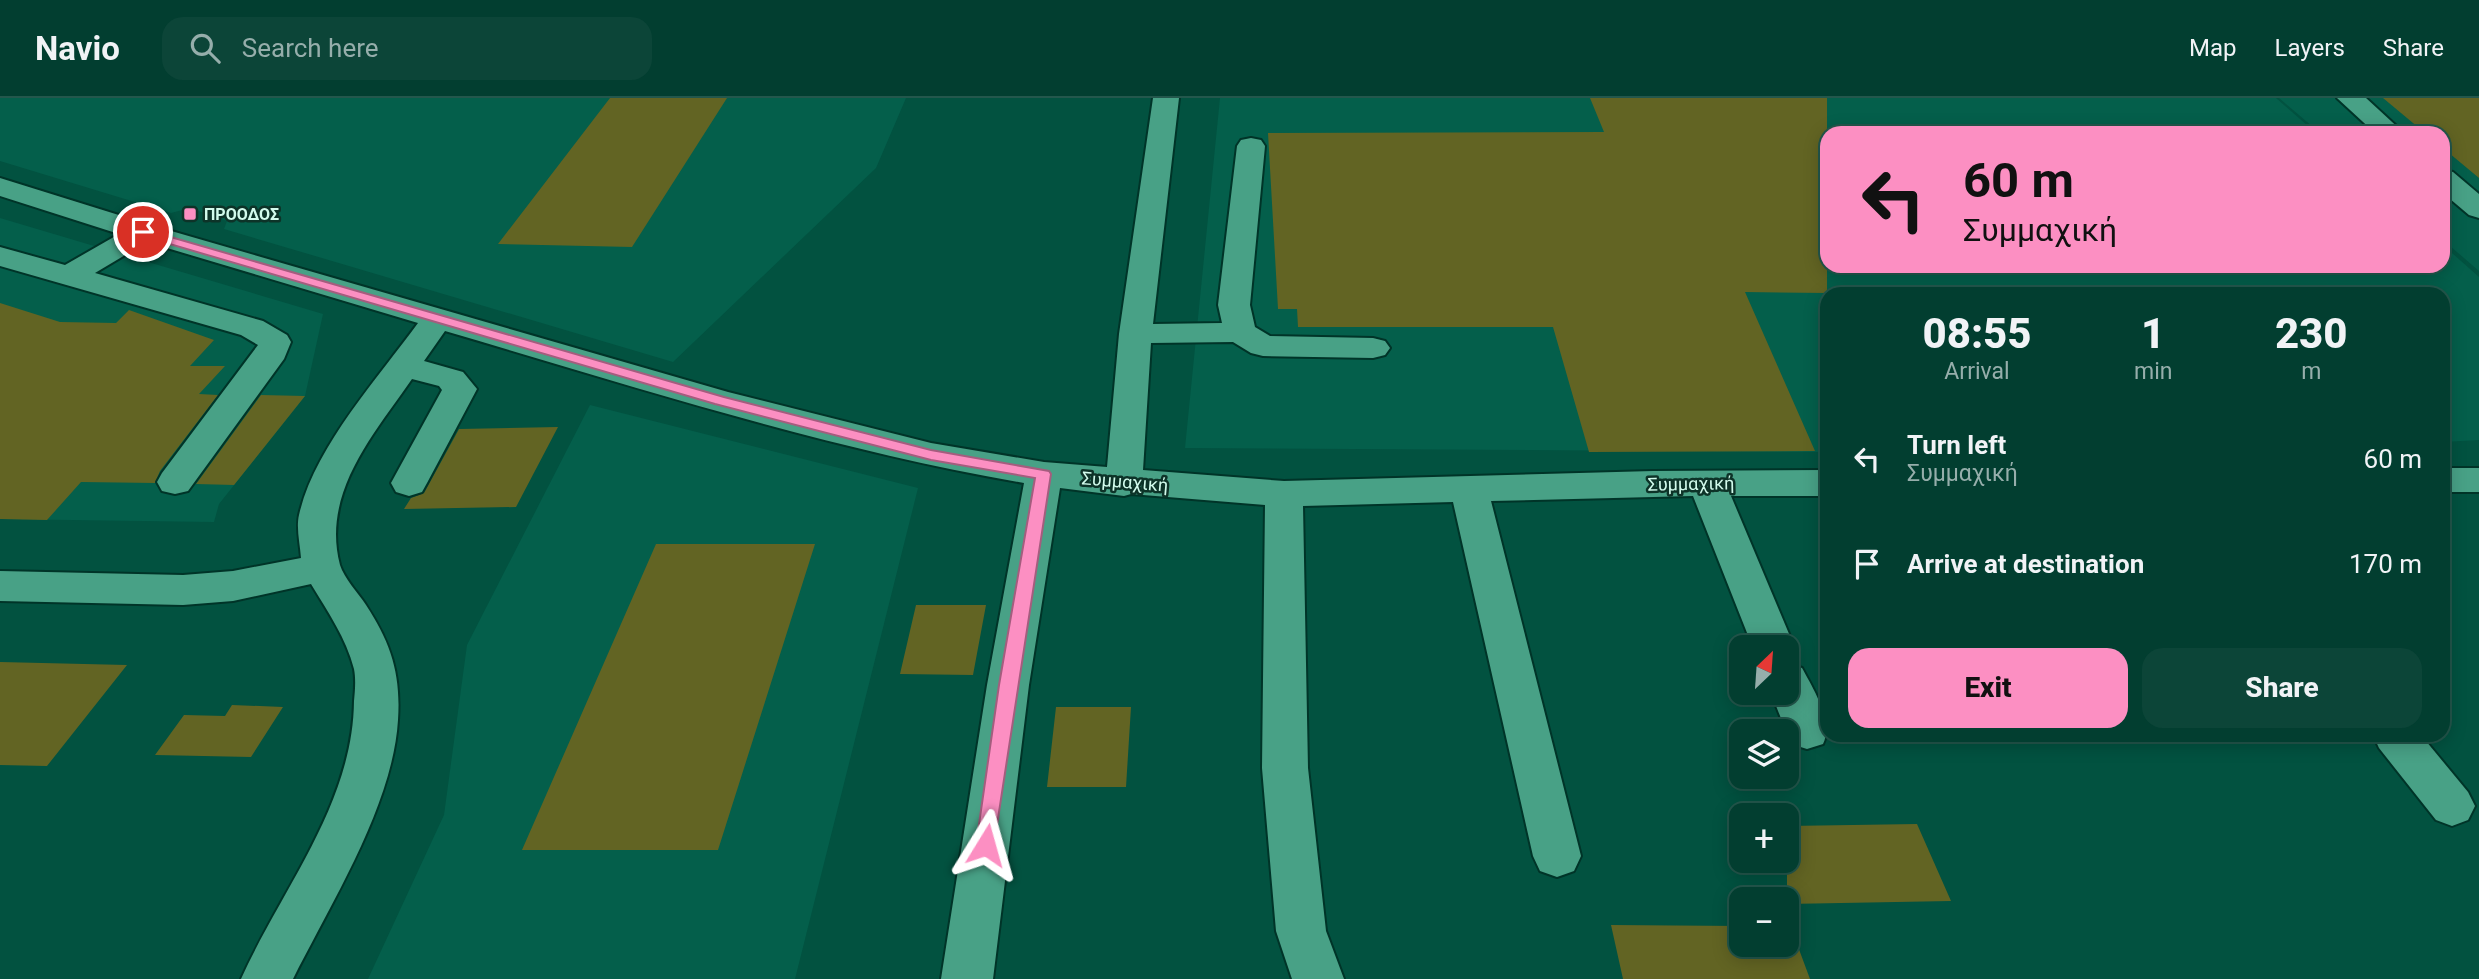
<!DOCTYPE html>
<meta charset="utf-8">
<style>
:root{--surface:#023e30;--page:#0c4538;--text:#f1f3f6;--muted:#96aeab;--line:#23574c;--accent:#fc8fc2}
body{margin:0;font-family:Roboto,sans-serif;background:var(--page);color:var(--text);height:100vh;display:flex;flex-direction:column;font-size:26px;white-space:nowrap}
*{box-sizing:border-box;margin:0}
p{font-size:23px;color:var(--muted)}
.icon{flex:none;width:38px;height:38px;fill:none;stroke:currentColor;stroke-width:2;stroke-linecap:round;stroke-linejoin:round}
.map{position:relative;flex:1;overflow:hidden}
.drawer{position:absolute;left:1820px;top:189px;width:630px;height:455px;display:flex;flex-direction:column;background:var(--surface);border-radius:21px;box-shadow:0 4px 18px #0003,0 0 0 2px var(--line)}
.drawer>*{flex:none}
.guide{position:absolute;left:1820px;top:28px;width:630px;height:147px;border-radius:21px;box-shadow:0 4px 18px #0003,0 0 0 2px var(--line);background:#fc8fc2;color:#111;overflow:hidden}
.needle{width:46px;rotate:25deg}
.buttons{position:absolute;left:1729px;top:537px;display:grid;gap:14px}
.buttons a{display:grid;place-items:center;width:70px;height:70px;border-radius:14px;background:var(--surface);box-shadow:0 4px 18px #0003,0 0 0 2px var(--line);font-size:35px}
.pin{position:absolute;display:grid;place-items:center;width:60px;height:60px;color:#fff;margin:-30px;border:4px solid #fff;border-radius:50%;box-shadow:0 2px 7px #0007}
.me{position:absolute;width:77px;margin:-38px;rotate:8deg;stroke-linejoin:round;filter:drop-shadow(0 0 5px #0008)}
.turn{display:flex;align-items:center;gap:24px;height:147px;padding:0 28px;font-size:32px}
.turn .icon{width:91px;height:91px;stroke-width:2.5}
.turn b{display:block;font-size:49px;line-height:60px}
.eta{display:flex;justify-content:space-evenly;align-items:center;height:119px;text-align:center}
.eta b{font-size:42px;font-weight:800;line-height:49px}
.cta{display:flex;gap:14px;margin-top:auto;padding:14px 28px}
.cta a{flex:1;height:80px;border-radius:21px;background:var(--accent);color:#111;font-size:28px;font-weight:800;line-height:80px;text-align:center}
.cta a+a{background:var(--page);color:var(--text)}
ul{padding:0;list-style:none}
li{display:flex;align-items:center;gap:21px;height:105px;padding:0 28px}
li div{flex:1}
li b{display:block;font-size:26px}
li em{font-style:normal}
header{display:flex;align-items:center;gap:42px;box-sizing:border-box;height:98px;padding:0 35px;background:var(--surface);border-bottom:2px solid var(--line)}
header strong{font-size:33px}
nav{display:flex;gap:38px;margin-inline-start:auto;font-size:24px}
.search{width:490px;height:63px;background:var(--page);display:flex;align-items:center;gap:18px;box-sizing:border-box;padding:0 24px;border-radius:21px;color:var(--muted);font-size:26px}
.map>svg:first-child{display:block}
.built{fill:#045f4b}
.building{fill:#626423}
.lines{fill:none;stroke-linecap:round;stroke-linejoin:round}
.minor-casing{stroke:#003428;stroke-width:4}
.minor{fill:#48a186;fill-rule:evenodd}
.route{fill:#fc8fc2;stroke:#a45d7e;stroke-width:2}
.poi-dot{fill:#fc8fc2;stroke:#0d3328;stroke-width:2.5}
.labels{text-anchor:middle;stroke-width:5;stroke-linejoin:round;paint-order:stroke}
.far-poi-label{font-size:16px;font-weight:bold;fill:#d2fbec;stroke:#0d3328;text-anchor:start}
.street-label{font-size:18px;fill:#d2fbec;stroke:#0d3328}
</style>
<header>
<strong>Navio</strong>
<div class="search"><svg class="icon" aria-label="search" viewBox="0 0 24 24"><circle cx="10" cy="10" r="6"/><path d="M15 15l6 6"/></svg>Search here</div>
<nav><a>Map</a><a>Layers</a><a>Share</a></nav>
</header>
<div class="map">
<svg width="2479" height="881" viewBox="0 0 2479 881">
<rect width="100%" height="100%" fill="#025240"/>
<!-- built -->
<path class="built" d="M0 0H906L876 70 673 264 224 131 227 123 190 110 171 115 0 63Z
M1220 0H2276L2316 35H1827V168H2443V147L2479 179V342L2443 344V196H1827V354L1185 350Z
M2279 0H2479V173L2443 142V35H2320Z
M0 120 323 216 305 298 219 406 214 424 0 421Z
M590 307 918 390 795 881H368L444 717 467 547Z"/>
<!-- building -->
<path class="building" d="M610 0H727L632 149 498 146Z
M1590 0H1827V195L1745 194 1815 353 1589 354 1553 229H1298L1297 211H1278L1268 35 1604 34Z
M2383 0H2479V80L2443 50V35H2425Z
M0 205 60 224 116 225 129 212 214 242 190 268H225L199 296 218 297 160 373 155 385 81 384 47 422 0 421Z
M261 297 305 298 234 387 196 386Z
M558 329 516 409 404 411 411 400 424 395 459 331Z
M656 446H815L718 752H522Z
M916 507H986L973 577 900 576Z
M0 564 127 567 47 668 0 667Z
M232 607 283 609 251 659 155 657 184 617 225 618Z
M1056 609H1131L1126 689H1047Z
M1917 726 1951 803 1787 806V728Z
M1787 819 1810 881H1623L1611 827 1741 828V847H1787Z"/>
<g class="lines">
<!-- minor casing -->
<g class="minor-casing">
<path id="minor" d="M1153 0H1179L1153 226 1222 225 1218 207 1237 48 1241 42 1251 40 1261 42 1265 48 1250 207 1255 229 1270 238 1373 240 1385 243 1390 250 1385 257 1373 260 1263 258 1251 255 1233 244 1151 245 1143 372 1284 383 1653 373 1827 372V398H1731L1795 550 1787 562V550H1753L1693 398 1491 403 1581 758 1574 773 1557 779 1540 773 1533 758 1453 404 1303 408 1308 670 1326 833 1344 881H1292L1276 833 1262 670 1265 407 1131 396 1124 398 1060 390 1029 587 993 881H941L987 587 1024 385C827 351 636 289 445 233L424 263 463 274 477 291 427 385 422 394 409 398 396 394 391 385 442 292 439 288 412 281C374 336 321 395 340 467 344 480 358 495 366 507 391 545 401 576 398 622 393 707 331 805 293 881H241C282 790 353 706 354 603 355 593 356 581 354 571 346 540 328 514 311 486L233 503 183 507 0 503V473L183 477 233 473 301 460C300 446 296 430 299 417 314 350 378 280 418 225L147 144 95 175 263 223 287 237 291 244 284 261 188 393 175 396 162 393 157 384 162 375 258 247 241 237 0 168V149L65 167 119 136 0 98V80L154 128 728 294 931 345 1044 364 1107 369 1119 236Z
M2337 0H2366L2404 35H2375Z
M2443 72 2453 74 2479 96V120L2469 117 2443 95Z
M2443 370H2479V394H2443Z
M1787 565 1802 570C1813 590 1834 624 1823 646L1807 651 1791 646 1771 595H1787Z
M2373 637H2421L2468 694 2475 708 2468 722 2452 728 2436 722 2379 650Z"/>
</g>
<!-- minor -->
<use href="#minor" class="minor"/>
</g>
<!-- route -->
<path class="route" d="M143 131 724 299 931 352 1049 373 1051 376 993 753 986 756 979 753 976 747 999 587 1035 380 931 362 715 306 139 137V132Z"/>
<!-- markers -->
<rect class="poi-dot" x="183" y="109" width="14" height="14" rx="3.5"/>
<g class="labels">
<!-- far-poi labels -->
<g class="far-poi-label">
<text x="204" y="122">ΠΡΟΟΔΟΣ</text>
</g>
<!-- street labels -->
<g class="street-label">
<text transform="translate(1125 384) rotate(5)" y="6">Συμμαχική</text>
<text transform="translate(1691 386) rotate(-1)" y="6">Συμμαχική</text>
</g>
</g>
</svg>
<div class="buttons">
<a><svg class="needle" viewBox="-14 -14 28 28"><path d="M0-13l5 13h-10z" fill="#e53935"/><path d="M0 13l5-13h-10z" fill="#96aeab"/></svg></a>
<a><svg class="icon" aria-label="layers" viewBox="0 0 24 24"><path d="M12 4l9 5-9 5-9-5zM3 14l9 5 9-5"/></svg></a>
<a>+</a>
<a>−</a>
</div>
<div class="pin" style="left:143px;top:134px;background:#d93025"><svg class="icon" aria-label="arrive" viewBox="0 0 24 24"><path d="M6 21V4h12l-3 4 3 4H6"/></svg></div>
<svg class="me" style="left:986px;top:747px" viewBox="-20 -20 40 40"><path d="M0-17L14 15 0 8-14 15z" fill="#fc8fc2" stroke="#fff" stroke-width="4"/></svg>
<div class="guide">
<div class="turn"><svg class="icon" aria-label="left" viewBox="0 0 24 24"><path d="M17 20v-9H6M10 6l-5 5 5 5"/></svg><div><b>60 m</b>Συμμαχική</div></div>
</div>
<section class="drawer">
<div class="eta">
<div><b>08:55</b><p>Arrival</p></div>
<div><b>1</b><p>min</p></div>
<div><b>230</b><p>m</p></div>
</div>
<ul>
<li><svg class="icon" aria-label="left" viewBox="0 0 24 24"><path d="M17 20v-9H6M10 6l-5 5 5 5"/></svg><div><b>Turn left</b><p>Συμμαχική</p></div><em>60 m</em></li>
<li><svg class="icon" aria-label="arrive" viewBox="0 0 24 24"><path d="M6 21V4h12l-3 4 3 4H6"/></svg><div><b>Arrive at destination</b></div><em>170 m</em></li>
</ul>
<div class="cta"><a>Exit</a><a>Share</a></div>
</section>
</div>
